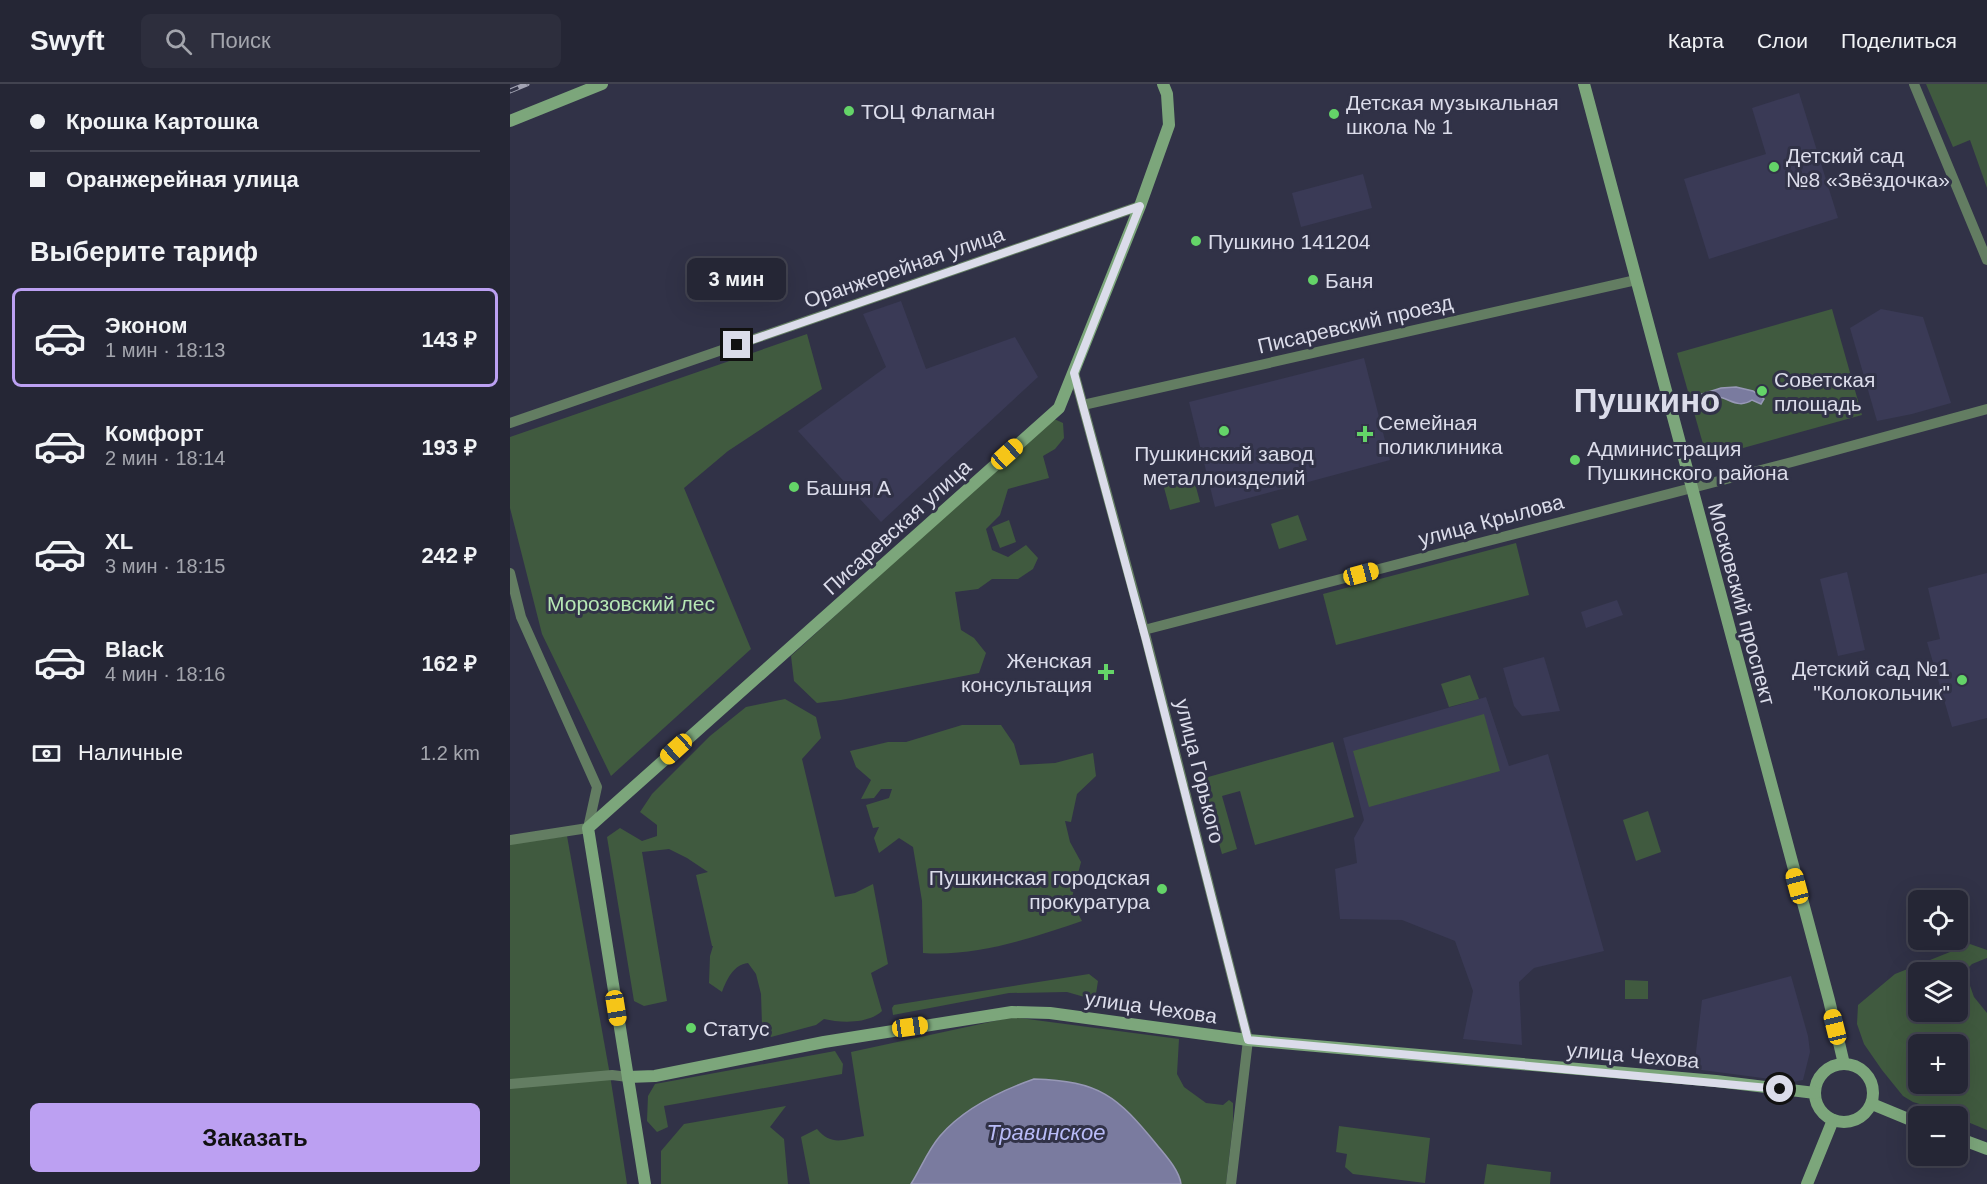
<!DOCTYPE html>
<html lang="ru">
<meta charset="utf-8">
<style>
:root{--surface:#252635;--page:#2d2e3d;--text:#f1f3f6;--muted:#a3a5ad;--line:#424350;--accent:#bca0f2}
body{margin:0;font-family:Arial,sans-serif;background:var(--page);color:var(--text);height:100vh;display:flex;flex-direction:column;font-size:22px;white-space:nowrap}
*{box-sizing:border-box;margin:0}
p{font-size:20px;color:var(--muted)}
.icon{flex:none;width:33px;height:33px;fill:none;stroke:currentColor;stroke-width:2;stroke-linecap:round;stroke-linejoin:round}
.map{position:relative;flex:1;overflow:hidden}
.sheet{display:flex;flex-direction:column;background:var(--surface);width:510px}
.sheet>*{flex:none}
.top-card{display:grid;align-content:center;height:132px;padding:0 30px;background:var(--surface)}
.fabs{position:absolute;left:1398px;top:806px;display:grid;gap:12px}
.fabs a{display:grid;place-items:center;width:60px;height:60px;border-radius:9px;background:var(--surface);box-shadow:0 6px 24px #0002,0 0 0 2px var(--line);font-size:30px}
.end{position:absolute;width:27px;height:27px;margin:-14px;border:8px solid #dbdcea;background:#111;box-shadow:0 0 0 3px #111}
.from{border-radius:50%}
.bubble{position:absolute;height:42px;border-radius:9px;background:var(--surface);box-shadow:0 6px 24px #0002,0 0 0 2px var(--line);font-size:20px;font-weight:700;line-height:42px;text-align:center}
.car{position:absolute;width:18px;height:36px;margin:-18px -9px;border-radius:8px;box-shadow:0 0 4px 2px #0007;background:linear-gradient(#f5c518 24%,#345 0 40%,#f5c518 0 76%,#345 0 86%,#f5c518 0)}
.top-card b{display:flex;align-items:center;gap:21px;height:57px;font-size:22px}
.top-card b+b{border-top:2px solid var(--line)}
.top-card i{width:15px;height:15px;background:var(--text)}
ul{padding:0;list-style:none}
li{display:flex;align-items:center;gap:18px;height:99px;margin:0 12px 9px;padding:0 18px;border:3px solid transparent;border-radius:9px}
li div{flex:1}
li b{display:block;font-size:22px}
li em{font-style:normal;font-weight:700}
li.current{border-color:var(--accent)}
li>.icon{width:54px;height:54px;stroke-width:1.5}
h2{padding:0 30px;font-size:27px;line-height:72px}
.pay{display:flex;align-items:center;gap:15px;height:66px;padding:0 30px;font-size:22px}
.pay p{margin-inline-start:auto}
.primary-button{display:flex;gap:12px;margin-top:auto;padding:12px 30px}
.primary-button a{flex:1;height:69px;border-radius:9px;background:var(--accent);color:#111;font-size:24px;font-weight:700;line-height:69px;text-align:center}
header{display:flex;align-items:center;gap:36px;box-sizing:border-box;height:84px;padding:0 30px;background:var(--surface);border-bottom:2px solid var(--line)}
header strong{font-size:28px}
nav{display:flex;gap:33px;margin-inline-start:auto;font-size:21px}
.search{width:420px;height:54px;background:var(--page);display:flex;align-items:center;gap:15px;box-sizing:border-box;padding:0 21px;border-radius:9px;color:var(--muted);font-size:22px}
main{display:flex;flex:1;min-height:0}
.map>svg:first-child{display:block}
.built{fill:#3a3a56}
.green{fill:#405a3f;fill-rule:evenodd}
.water{fill:#7a7b9f;stroke:#9798b6;stroke-width:1.5}
.lines{fill:none;stroke-linecap:round;stroke-linejoin:round}
.street{stroke:#637d62;stroke-width:10}
.secondary{stroke:#7ca67b;stroke-width:12}
.rail-casing{stroke:#a3a4b4;stroke-width:5}
.rail{stroke:#313247;stroke-width:3;stroke-dasharray:9;stroke-linecap:butt}
.route{stroke:#dbdcea;stroke-width:8}
.poi-dot{fill:#64d468;stroke:#313247;stroke-width:2}
.labels{text-anchor:middle;dominant-baseline:central;stroke-width:6;stroke-linejoin:round;paint-order:stroke}
.poi-label{font-size:21px;fill:#dbdcea;stroke:#313247;text-anchor:start}
.street-label{font-size:21px;fill:#dbdcea;stroke:#313247}
.park-label{font-size:21px;fill:#b6e7b4;stroke:#313247}
.water-label{font-size:22px;font-style:italic;fill:#b9bcf8;stroke:#313247}
.town-label{font-size:33px;font-weight:bold;fill:#dbdcea;stroke:#313247}
</style>
<header>
<strong>Swyft</strong>
<div class="search"><svg class="icon" aria-label="search" viewBox="0 0 24 24"><circle cx="10" cy="10" r="6"/><path d="M15 15l6 6"/></svg>Поиск</div>
<nav><a>Карта</a><a>Слои</a><a>Поделиться</a></nav>
</header>
<main>
<section class="sheet">
<div class="top-card">
<b><i class="from"></i>Крошка Картошка</b>
<b><i></i>Оранжерейная улица</b>
</div>
<h2>Выберите тариф</h2>
<ul>
<li class="current"><svg class="icon" aria-label="car" viewBox="0 0 24 24"><path d="M5 17H2v-5l4-1 3-4h7l3 4 3 1v5h-3M9 17h6M6 11h13"/><circle cx="7" cy="17" r="2"/><circle cx="17" cy="17" r="2"/></svg><div><b>Эконом</b><p>1 мин · 18:13</p></div><em>143 ₽</em></li>
<li><svg class="icon" aria-label="car" viewBox="0 0 24 24"><path d="M5 17H2v-5l4-1 3-4h7l3 4 3 1v5h-3M9 17h6M6 11h13"/><circle cx="7" cy="17" r="2"/><circle cx="17" cy="17" r="2"/></svg><div><b>Комфорт</b><p>2 мин · 18:14</p></div><em>193 ₽</em></li>
<li><svg class="icon" aria-label="car" viewBox="0 0 24 24"><path d="M5 17H2v-5l4-1 3-4h7l3 4 3 1v5h-3M9 17h6M6 11h13"/><circle cx="7" cy="17" r="2"/><circle cx="17" cy="17" r="2"/></svg><div><b>XL</b><p>3 мин · 18:15</p></div><em>242 ₽</em></li>
<li><svg class="icon" aria-label="car" viewBox="0 0 24 24"><path d="M5 17H2v-5l4-1 3-4h7l3 4 3 1v5h-3M9 17h6M6 11h13"/><circle cx="7" cy="17" r="2"/><circle cx="17" cy="17" r="2"/></svg><div><b>Black</b><p>4 мин · 18:16</p></div><em>162 ₽</em></li>
</ul>
<div class="pay"><svg class="icon" aria-label="cash" viewBox="0 0 24 24"><path d="M3 7h18v10H3z"/><circle cx="12" cy="12" r="2"/></svg>Наличные<p>1.2 km</p></div>
<div class="primary-button"><a>Заказать</a></div>
</section>
<div class="map">
<svg width="1477" height="1100" viewBox="0 0 1477 1100">
<rect width="100%" height="100%" fill="#313247"/>
<g class="built">
<path d="M1289,9L1328,134L1199,175L1174,95L1256,70L1242,24Z"/>
<path d="M853,90L862,124L791,143L782,109Z"/>
<path d="M391,217L416,285L505,253L528,293L371,438L288,347L376,283L353,230Z"/>
<path d="M1371,225L1413,233L1441,319L1402,330L1367,337L1340,244Z"/>
<path d="M854,274L880,376L705,423L679,318Z"/>
<path d="M1337,488L1355,566L1328,572L1310,495Z"/>
<path d="M1477,489V634L1442,643L1417,558L1430,555L1418,504Z"/>
<path d="M1107,516L1113,531L1076,544L1071,528Z"/>
<path d="M1034,573L1050,627L1012,632L1004,622L993,584Z"/>
<path d="M976,613L999,682L1038,670L1094,867L1024,884L1009,898L1012,961L953,955L963,907L945,857L892,836L830,835L825,785L847,779L844,754L854,736L833,654Z"/>
<path d="M1281,892L1298,952L1300,968L1293,996L1283,998L1184,985L1192,916Z"/>
</g>
<g class="green">
<path d="M1416,0H1477V104L1460,56L1443,63Z"/>
<path d="M1322,225L1352,331L1197,374L1167,269Z"/>
<path d="M297,250L312,305L218,367L174,404L241,565L101,692L32,550L0,424V353Z"/>
<path d="M542,334L553,339L554,354L545,365L533,372L539,394L498,405L490,431L476,445L482,466L498,473L516,461L528,474L523,485L508,495H482L468,505L445,508L451,546L464,554L476,569L469,589L331,616L307,619L284,597L281,572Z"/>
<path d="M682,388L690,418L660,426L652,396Z"/>
<path d="M788,431L797,456L769,465L761,440Z"/>
<path d="M499,436L506,458L490,464L482,443Z"/>
<path d="M1006,459L1019,511L826,561L813,510Z"/>
<path d="M960,591L969,615L939,623L931,600Z"/>
<path d="M275,615L306,633L311,654L292,675L325,813L345,809L363,800L378,880L361,889L372,927C358,940 331,939 314,935L306,941L261,953L252,941L251,910L246,890L238,879C223,881 217,895 212,908L199,899L200,872L203,862H202L186,791L198,788L177,774L159,765L132,768L157,917L134,922L124,917L97,753L110,744L132,757L147,752V741L130,728L142,710L200,652L236,623Z"/>
<path d="M974,630L990,687L859,723L843,667Z"/>
<path d="M452,641H491L504,660L510,681L545,679L583,669L586,692L567,710L561,738L555,737L560,758L571,778L561,817L572,837C522,854 467,873 413,869L412,817L403,763L389,754L369,769L364,754L369,743L363,744L356,721L379,714L382,705H371L364,714L351,715L361,696L346,683L340,667L378,658H396Z"/>
<path d="M823,658L844,733L745,761L730,707L712,712L727,765L712,770L691,695Z"/>
<path d="M1138,727L1151,768L1126,777L1113,736Z"/>
<path d="M57,752L100,991L117,1100H0V760Z"/>
<path d="M1460,860L1477,866V874L1462,880L1457,885L1459,899L1464,913L1477,929V1046L1448,1034V1032L1403,1018L1393,1012L1372,986L1354,960L1347,940L1348,921L1385,890ZM1408,888H1448V927H1408ZM1408,960H1448V999H1408Z"/>
<path d="M579,890L588,897L585,916L557,908L499,909L383,931L382,924L384,921Z"/>
<path d="M1115,896L1138,897V915H1115Z"/>
<path d="M503,933L669,955L667,990L674,1003L696,1019L713,1021L719,1016L723,1019V1039L716,1100H300L291,1053L307,1045C322,1063 334,1055 354,1052L341,968Z"/>
<path d="M325,967L333,980L332,990L154,1022L158,1043L147,1048L137,1037L138,1012L145,1000Z"/>
<path d="M276,1022L260,1043L274,1055L278,1100H151V1067L174,1040Z"/>
<path d="M829,1042L920,1054L915,1099L843,1090L835,1083L837,1070L826,1068Z"/>
<path d="M977,1080L1041,1088L1040,1100H974Z"/>
</g>
<g class="water">
<path d="M1226,303L1243,307L1254,315L1251,320L1242,316C1229,325 1220,315 1209,313C1205,313 1198,316 1194,317L1192,310L1211,304Z"/>
<path d="M524,995C590,997 607,1012 647,1061C656,1072 669,1086 671,1100H401C411,1084 418,1066 430,1052C454,1024 490,1007 524,995Z"/>
</g>
<g class="lines">
<g class="street">
<path d="M1404,0L1477,176"/>
<path d="M564,289L634,546L738,956L721,1100"/>
<path d="M573,321L1126,196"/>
<path d="M0,339L630,122"/>
<path d="M0,489L11,533L87,703L78,744L0,756"/>
<path d="M634,546L1282,378L1477,325"/>
<path d="M0,1000L102,991L118,993"/>
</g>
<g class="secondary">
<path d="M1074,0L1319,916L1334,980"/>
<path d="M0,37L92,0"/>
<circle cx="1334" cy="1009" r="29"/>
<path d="M118,993L145,992L314,958L502,928L540,929L738,956L1206,997L1305,1009"/>
<path d="M1362,1020L1408,1039"/>
<path d="M1448,1054L1477,1065"/>
<path d="M135,1100L78,744L549,324L630,122L659,41L657,10L653,0"/>
<path d="M1297,1100L1323,1036"/>
</g>
<defs>
<path id="rail" d="M0,7L17,0"/>
</defs>
<use href="#rail" class="rail-casing"/>
<use href="#rail" class="rail"/>
</g>
<g class="lines">
<path class="route" d="M227,261L630,122L564,289L636,556L738,956L1270,1005"/>
</g>
<g class="poi-dot">
<circle cx="339" cy="27" r="6"/>
<circle cx="824" cy="30" r="6"/>
<circle cx="1264" cy="83" r="6"/>
<circle cx="686" cy="157" r="6"/>
<circle cx="803" cy="196" r="6"/>
<circle cx="1252" cy="307" r="6"/>
<circle cx="714" cy="347" r="6"/>
<path d="M852 341h6v6h6v6h-6v6h-6v-6h-6v-6h6z"/>
<circle cx="1065" cy="376" r="6"/>
<circle cx="284" cy="403" r="6"/>
<path d="M593 579h6v6h6v6h-6v6h-6v-6h-6v-6h6z"/>
<circle cx="1452" cy="596" r="6"/>
<circle cx="652" cy="805" r="6"/>
<circle cx="181" cy="944" r="6"/>
</g>
<g class="labels">
<g class="poi-label">
<text x="836" y="18">Детская музыкальная<tspan x="836" dy="24">школа № 1</tspan></text>
<text x="351" y="27">ТОЦ Флагман</text>
<text x="1276" y="71">Детский сад<tspan x="1276" dy="24">№8 «Звёздочка»</tspan></text>
<text x="698" y="157">Пушкино 141204</text>
<text x="815" y="196">Баня</text>
<text x="1264" y="295">Советская<tspan x="1264" dy="24">площадь</tspan></text>
<text x="868" y="338">Семейная<tspan x="868" dy="24">поликлиника</tspan></text>
<text x="1077" y="364">Администрация<tspan x="1077" dy="24">Пушкинского района</tspan></text>
<text x="714" y="369" text-anchor="middle">Пушкинский завод<tspan x="714" dy="24">металлоизделий</tspan></text>
<text x="296" y="403">Башня А</text>
<text x="582" y="576" text-anchor="end">Женская<tspan x="582" dy="24">консультация</tspan></text>
<text x="1440" y="584" text-anchor="end">Детский сад №1<tspan x="1440" dy="24">"Колокольчик"</tspan></text>
<text x="640" y="793" text-anchor="end">Пушкинская городская<tspan x="640" dy="24">прокуратура</tspan></text>
<text x="193" y="944">Статус</text>
</g>
<g class="street-label">
<text transform="translate(394 183) rotate(-19)">Оранжерейная улица</text>
<text transform="translate(845 240) rotate(-13)">Писаревский проезд</text>
<text transform="translate(981 436) rotate(-15)">улица Крылова</text>
<text transform="translate(387 443) rotate(-42)">Писаревская улица</text>
<text transform="translate(1232 520) rotate(75)">Московский проспект</text>
<text transform="translate(690 687) rotate(76)">улица Горького</text>
<text transform="translate(641 923) rotate(8)">улица Чехова</text>
<text transform="translate(1123 971) rotate(5)">улица Чехова</text>
</g>
<g class="park-label">
<text x="121" y="519">Морозовский лес</text>
</g>
<g class="water-label">
<text x="536" y="1048">Травинское</text>
</g>
<g class="town-label">
<text x="1137" y="316">Пушкино</text>
</g>
</g>
</svg>
<div class="fabs">
<a><svg class="icon" aria-label="locate" viewBox="0 0 24 24"><circle cx="12" cy="12" r="6"/><path d="M12 2v4M12 18v4M2 12h4M18 12h4"/></svg></a>
<a><svg class="icon" aria-label="layers" viewBox="0 0 24 24"><path d="M12 4l9 5-9 5-9-5zM3 14l9 5 9-5"/></svg></a>
<a>+</a>
<a>−</a>
</div>
<i class="end from" style="left:1270px;top:1005px"></i>
<i class="end" style="left:227px;top:261px"></i>
<div class="bubble" style="left:177px;top:174px;width:99px">3 мин</div>
<i class="car" style="left:497px;top:370px;rotate:48deg"></i>
<i class="car" style="left:851px;top:490px;rotate:75deg"></i>
<i class="car" style="left:166px;top:665px;rotate:228deg"></i>
<i class="car" style="left:1287px;top:802px;rotate:345deg"></i>
<i class="car" style="left:106px;top:924px;rotate:171deg"></i>
<i class="car" style="left:400px;top:943px;rotate:82deg"></i>
<i class="car" style="left:1325px;top:943px;rotate:346deg"></i>
</div>
</main>
